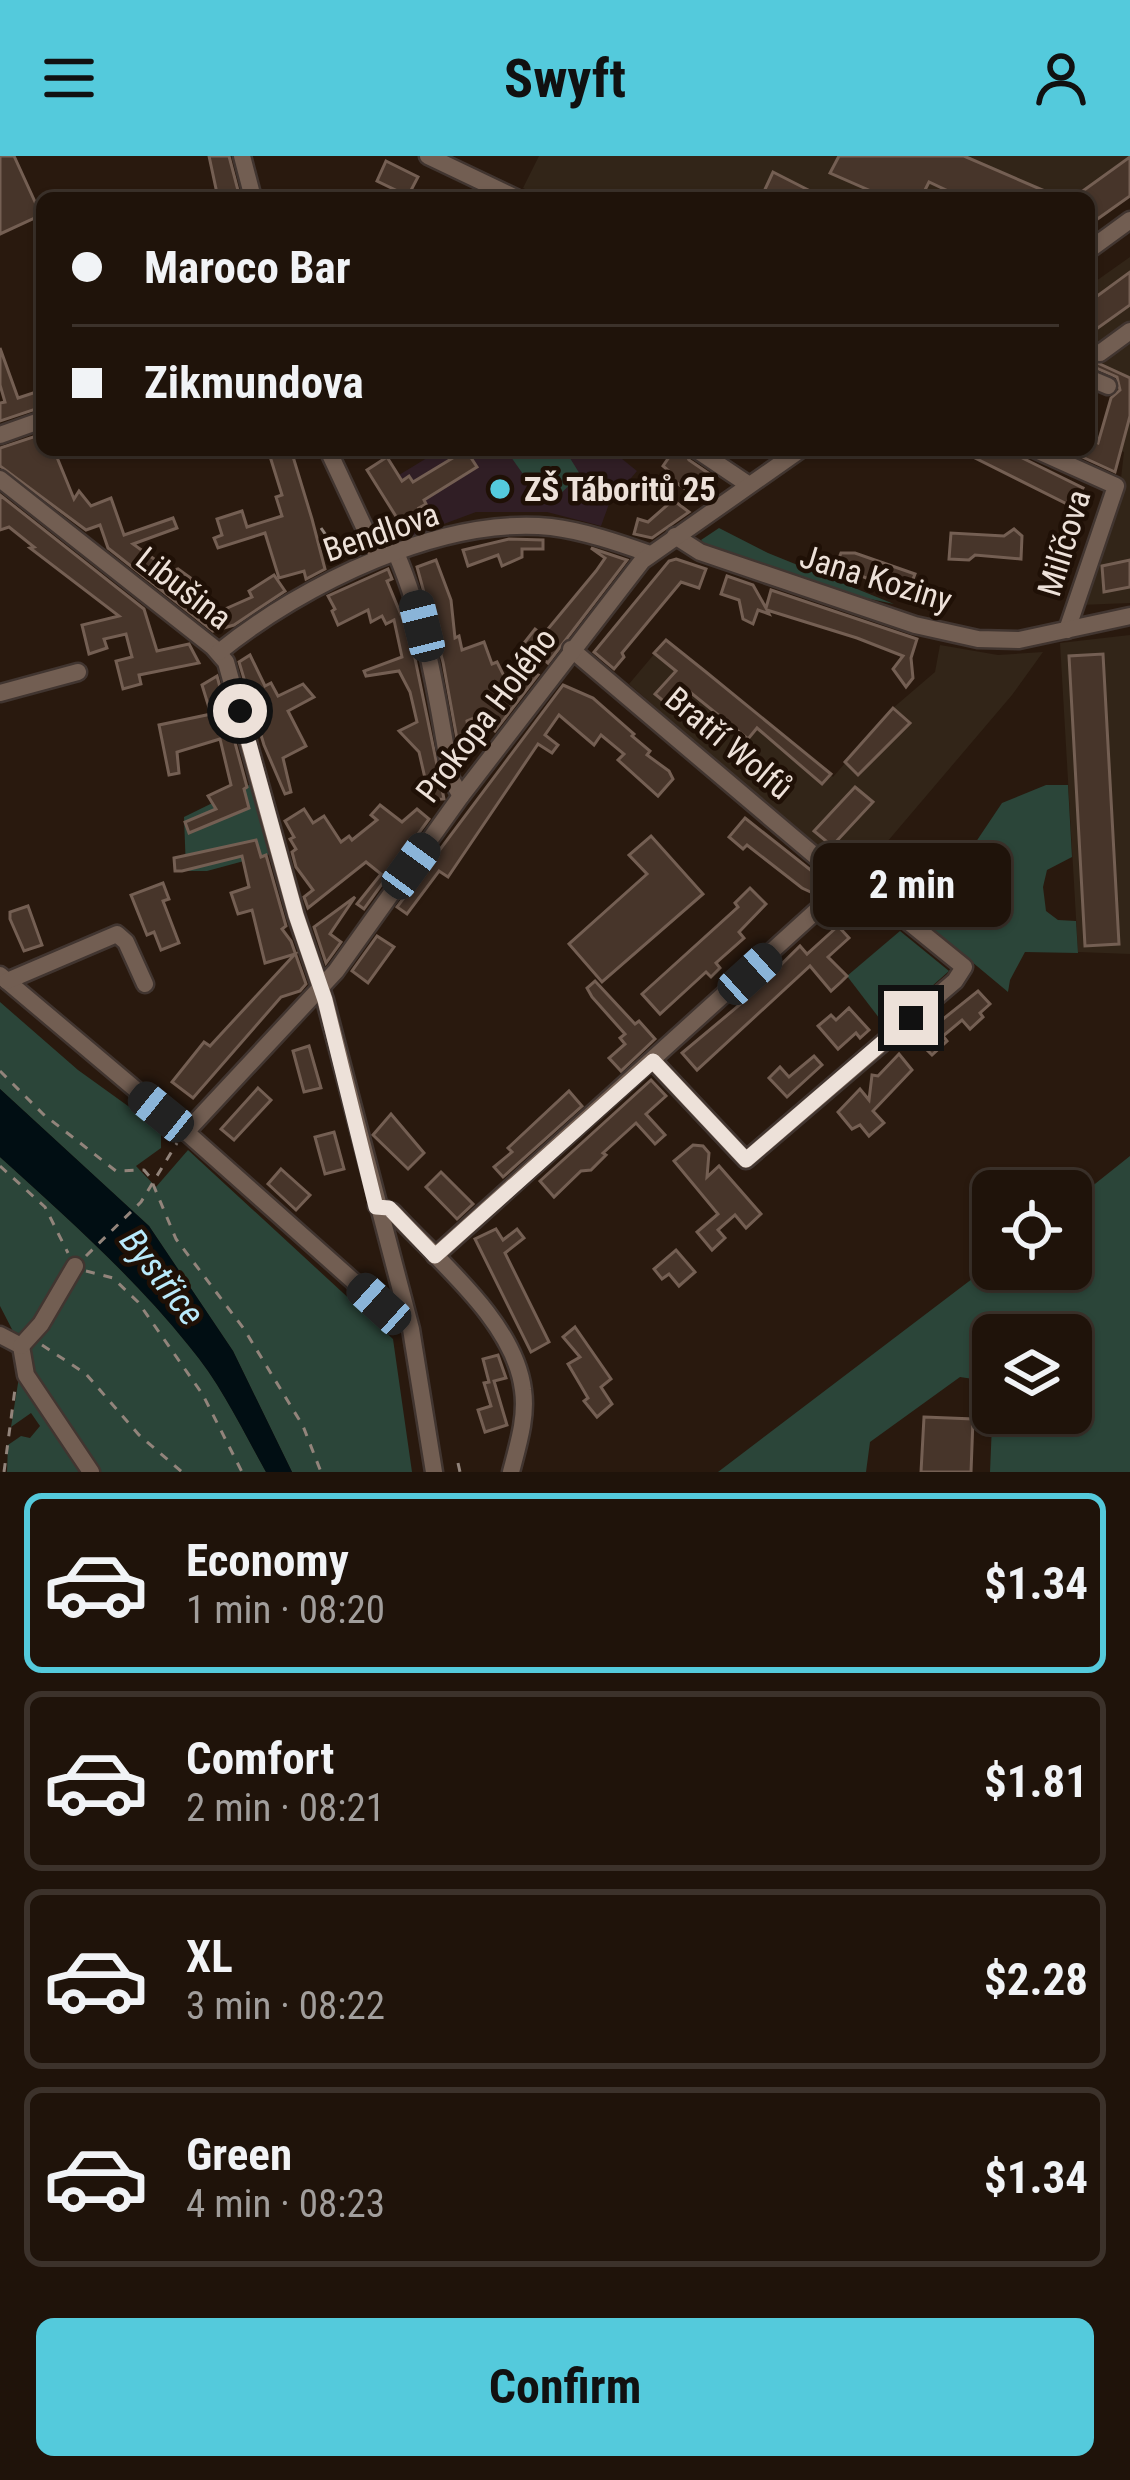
<!DOCTYPE html>
<meta charset="utf-8">
<style>
:root{--surface:#1f130a;--page:#271c13;--text:#f1f3f6;--muted:#a19e9c;--line:#3c322b;--accent:#54cadc}
body{margin:0;font-family:"Roboto Condensed",sans-serif;background:var(--page);color:var(--text);height:100vh;display:flex;flex-direction:column;font-size:45px;white-space:nowrap}
*{box-sizing:border-box;margin:0}
p{font-size:39px;color:var(--muted)}
.icon{flex:none;width:66px;height:66px;fill:none;stroke:currentColor;stroke-width:2;stroke-linecap:round;stroke-linejoin:round}
.map{position:relative;height:1316px;overflow:hidden}
.side{display:flex;flex-direction:column;background:var(--surface);flex:1}
.side>*{flex:none}
.top-card{position:absolute;left:36px;top:36px;width:1059px;height:264px;border-radius:18px;box-shadow:0 3px 9px #0004,0 0 0 3px var(--line);display:grid;align-content:center;height:264px;padding:0 36px;background:var(--surface)}
.tools{position:absolute;left:972px;top:1014px;display:grid;gap:24px}
.tools a{display:grid;place-items:center;width:120px;height:120px;border-radius:18px;background:var(--surface);box-shadow:0 3px 9px #0004,0 0 0 3px var(--line);font-size:60px}
.end{position:absolute;width:54px;height:54px;margin:-27px;border:15px solid #ede1d9;background:#111;box-shadow:0 0 0 6px #111}
.from{border-radius:50%}
.bubble{position:absolute;height:84px;border-radius:18px;background:var(--surface);box-shadow:0 3px 9px #0004,0 0 0 3px var(--line);font-size:39px;font-weight:700;line-height:84px;text-align:center}
.car{position:absolute;width:36px;height:72px;margin:-36px -18px;border-radius:15px;box-shadow:0 0 9px 3px #0007;background:linear-gradient(#222 24%,#8ab4d8 0 40%,#222 0 76%,#8ab4d8 0 86%,#222 0)}
.top-card b{display:flex;align-items:center;gap:42px;height:114px;font-size:45px}
.top-card b+b{border-top:3px solid var(--line)}
.top-card i{width:30px;height:30px;background:var(--text)}
ul{padding:21px 0 0;list-style:none}
li{display:flex;align-items:center;gap:36px;height:180px;margin:0 24px 18px;padding:0 12px;border:6px solid var(--line);border-radius:18px}
li div{flex:1}
li b{display:block;font-size:45px}
li em{font-style:normal;font-weight:700}
li.current{border-color:var(--accent)}
li>.icon{width:108px;height:108px;stroke-width:1.5}
.action{display:flex;gap:24px;margin-top:auto;padding:24px 36px}
.action a{flex:1;height:138px;border-radius:18px;background:var(--accent);color:#111;font-size:48px;font-weight:700;line-height:138px;text-align:center}
header{display:flex;justify-content:space-between;align-items:center;height:156px;padding:0 36px;background:var(--accent);color:#111;font-size:54px;font-weight:700}
.map>svg:first-child{display:block}
.industrial{fill:#322518}
.education{fill:#301e25}
.green{fill:#2b4539}
.water{fill:#010e13}
.building{fill:#47352a;stroke:#745f53;stroke-width:3}
.lines{fill:none;stroke-linecap:round;stroke-linejoin:round}
.minor-casing{stroke:#413530;stroke-width:21}
.path{stroke:#92847b;stroke-width:3;stroke-dasharray:9 9;stroke-linecap:butt}
.minor{stroke:#725e52;stroke-width:16}
.route{stroke:#ede1d9;stroke-width:15}
.poi-dot{fill:#54cadc;stroke:#1f1006;stroke-width:4.5}
.labels{text-anchor:middle;dominant-baseline:central;stroke-width:9;stroke-linejoin:round;paint-order:stroke}
.poi-label{font-size:33px;font-weight:bold;fill:#ede1d9;stroke:#1f1006;text-anchor:start}
.street-label{font-size:33px;fill:#ede1d9;stroke:#1f1006}
.water-label{font-size:36px;font-style:italic;fill:#b8e9fb;stroke:#1f1006}
</style>
<header><svg class="icon" aria-label="menu" viewBox="0 0 24 24"><path d="M4 6h16M4 12h16M4 18h16"/></svg>Swyft<svg class="icon" aria-label="person" viewBox="0 0 24 24"><circle cx="12" cy="8" r="4"/><path d="M4 21q1-7 8-7t8 7"/></svg></header>
<div class="map">
<svg width="1130" height="1316" viewBox="0 0 1130 1316">
<rect width="100%" height="100%" fill="#29190e"/>
<g class="industrial">
<path d="M539,0H1130V40L1089,69V42H543L523,32Z"/>
<path d="M1130,101V222L1089,201V130Z"/>
<path d="M1107,254L1130,260V447L1080,449L1120,331L1124,296L1097,288Z"/>
<path d="M1130,479V798L1078,796L1060,487Z"/>
<path d="M666,484L833,621L893,552L935,516L940,489L998,499L1043,496L1012,539L859,719L801,677L629,528Z"/>
</g>
<path class="education" d="M440,294H611L637,315L609,348L601,370L547,356H476L409,381L367,314L387,301L399,319Z"/>
<g class="green">
<path d="M506,294H565L594,341L590,345L575,324L558,340L537,338Z"/>
<path d="M719,372L768,397L894,448L837,436L705,389L701,384Z"/>
<path d="M251,628L270,698L207,715H186L184,661Z"/>
<path d="M1046,629H1068L1072,701L1047,714L1043,731L1046,755L1058,764L1076,765L1078,797L1025,796L1010,824L1008,836L923,765L1002,647Z"/>
<path d="M900,775L949,815L886,871L847,820Z"/>
<path d="M0,846L78,914L153,968L161,978V992L136,1010L156,1031L188,994L393,1183L412,1316H292L233,1195L149,1070L0,933Z"/>
<path d="M1130,1000V1316H990L993,1244V1257H1071V1179H993V1226L960,1221L870,1286L866,1316H718L993,1107V1113H1071V1047Z"/>
<path d="M0,1001C67,1062 132,1119 189,1190C221,1228 242,1273 266,1316H100L34,1216L0,1150Z"/>
<path d="M19,1221L84,1316H7L8,1289L21,1280L30,1282L40,1270L31,1257L11,1271Z"/>
</g>
<path class="water" d="M0,933L149,1070L233,1195L292,1316H266C242,1273 221,1228 189,1190C132,1119 67,1062 0,1001Z"/>
<g class="building">
<path d="M0,0H14L41,59L0,78Z"/>
<path d="M209,0H229L240,42H218Z"/>
<path d="M839,0H964L1061,42H963L929,26L921,42H887L830,17Z"/>
<path d="M1130,1V40L1089,69V42H1073Z"/>
<path d="M386,5L418,21L408,40L377,25Z"/>
<path d="M773,16L824,42H761Z"/>
<path d="M1130,116V149L1095,174L1089,166V146Z"/>
<path d="M0,192L18,242L42,234V251L0,265V247L5,246L0,229Z"/>
<path d="M1089,203L1130,222V260L1115,316L1067,294H1089V283L1098,287L1111,242L1120,234L1117,221L1089,209Z"/>
<path d="M42,278V294H54L74,343L79,335L91,350L111,342L124,379L173,362L177,372L133,388L171,415L178,413L192,423L188,428L216,457L252,441L249,435L274,419L285,435L234,469L213,475L108,392L100,369L86,374L0,310V292Z"/>
<path d="M268,294H291L312,363L325,413L306,423L304,415L279,422L265,377L218,392L214,382L222,379L217,363L242,355L247,371L282,360L276,341L282,339Z"/>
<path d="M466,294L477,311L424,344L426,348L419,352L423,357L402,370L367,314L387,301L402,325L409,320L413,326Z"/>
<path d="M674,294H684L689,304L711,319L699,336L691,330L688,335L667,320L670,316L663,310Z"/>
<path d="M959,294H1006L1083,332L1073,351Z"/>
<path d="M0,339L144,453L157,495L189,488L199,507L139,519L141,528L123,533L116,505L132,501L126,478L104,483L107,492L89,498L82,469L119,460L30,392L34,391L9,371L0,374Z"/>
<path d="M673,344L689,356L652,382L634,378L638,363L648,366Z"/>
<path d="M1014,373L1022,380L1021,403L975,399L969,404L949,403L951,377L1004,380Z"/>
<path d="M509,383L543,384V393H522V401L502,410L498,399L468,410L463,394Z"/>
<path d="M591,392L627,404L548,507L524,487L535,473L543,479L596,415L605,402Z"/>
<path d="M841,397H855L915,418L907,439L842,412L837,407Z"/>
<path d="M676,403L706,413L699,432L681,426L622,497L624,501L614,513L594,496L669,405Z"/>
<path d="M436,404L451,444L455,482L459,480L462,494L484,486L492,508L497,506L509,530L523,513L538,519L495,575L481,559L467,565L469,580L457,583L443,506L417,411Z"/>
<path d="M1130,404V431L1104,436L1102,410Z"/>
<path d="M388,413L392,423L387,425L411,483L444,643L430,644L419,596L399,575L417,566L410,536L399,515L366,520L364,515L402,501L394,464L386,468L382,460L371,466L368,454L338,469L332,455L335,453L328,440Z"/>
<path d="M727,420L753,429L766,452L771,434L917,483L911,502L913,522L906,531L893,513L903,500L857,482L767,454L769,458L758,454L753,468L743,463L739,444L721,438Z"/>
<path d="M666,484L706,516L831,618L822,628L757,572L748,583L690,536L674,554L655,538L676,515L654,497Z"/>
<path d="M1103,498L1119,788L1085,790L1069,500Z"/>
<path d="M250,499L265,530L271,527L278,540L303,528L314,541L288,555L306,590L283,602L291,636L285,638L264,589L239,506Z"/>
<path d="M217,520L247,631L244,633L249,652L189,677L185,666L216,653L208,640L231,629L220,583L177,596L179,617L169,619L159,569L211,558L202,529Z"/>
<path d="M563,529L593,542L634,578L632,580L650,595L647,599L669,615L673,623L658,640L618,604L624,598L601,579L594,589L559,559L545,579L558,589L552,597L538,588L448,721L439,715L407,758L397,751Z"/>
<path d="M893,552L910,567L858,619L845,606Z"/>
<path d="M855,631L873,646L832,690L814,675Z"/>
<path d="M380,649L402,666L417,653L429,663L364,753L357,748L381,718L366,706L308,752L304,741L313,734L296,711L292,696L296,693L290,683L294,681L285,665L304,653L313,667L324,660L341,686L349,680L352,684L377,664L371,659Z"/>
<path d="M745,662L827,727L823,732L815,738L802,732L747,689L743,693L729,681Z"/>
<path d="M651,680L703,738L602,826L569,788L647,718L629,699Z"/>
<path d="M256,684L261,701L266,699L286,770L282,773L291,785L306,828L300,835L281,841L193,942L172,926L204,886L210,890L295,798L265,807L252,754L238,758L231,737L249,731L242,700L182,715H175L174,702Z"/>
<path d="M163,727L169,743L163,745L179,787L161,794L154,776L147,779L131,739Z"/>
<path d="M750,732L766,748L739,776L744,782L716,807L720,812L711,821L706,816L660,858L642,838L738,751L735,747Z"/>
<path d="M355,741L330,778L341,786L326,807L314,771Z"/>
<path d="M28,750L42,789L24,795L10,763V756Z"/>
<path d="M838,770L849,782L828,801L847,820L841,826L831,835L810,810L697,914L682,897L743,846L800,790L807,798Z"/>
<path d="M377,780L394,791L368,827L352,815Z"/>
<path d="M595,825L635,868L639,865L655,883L621,915L609,902L625,888L620,882L625,878L592,841L587,832Z"/>
<path d="M978,835L990,848L980,857L983,861L970,873L962,864L943,880L947,885L932,899L917,884Z"/>
<path d="M849,852L869,874L860,882L856,877L838,893L818,870L831,859L836,864Z"/>
<path d="M309,890L321,932L304,936L293,895Z"/>
<path d="M899,898L912,914L873,955L884,967L869,980L860,969L852,973L838,956L860,933L869,944L872,919L878,920Z"/>
<path d="M814,900L822,909L787,941L769,922L780,911L789,921Z"/>
<path d="M651,924L666,940L646,958L665,979L655,988L636,967L603,997L606,999L591,1014L581,1015L554,1041L540,1025Z"/>
<path d="M258,932L271,944L234,984L221,973Z"/>
<path d="M569,935L582,950L503,1021L494,1011L512,996L508,992Z"/>
<path d="M391,958L424,997L408,1013L373,979Z"/>
<path d="M334,976L344,1013L325,1018L315,981Z"/>
<path d="M693,989L703,990L709,997L707,1021L719,1010L761,1058L746,1072L735,1059L718,1074L725,1082L712,1094L697,1076L718,1058L674,1005Z"/>
<path d="M281,1013L310,1039L296,1054L268,1028Z"/>
<path d="M441,1016L473,1048L457,1063L426,1031Z"/>
<path d="M496,1073L503,1084L517,1073L524,1082L505,1097L549,1186L531,1196L475,1083Z"/>
<path d="M676,1094L695,1116L679,1130L669,1118L662,1123L654,1113Z"/>
<path d="M575,1171L611,1223L601,1231L612,1248L597,1261L584,1245L588,1242L568,1208L580,1201L563,1181Z"/>
<path d="M498,1199L506,1222L494,1225L507,1269L485,1276L478,1254L491,1250L484,1227L489,1226L483,1203Z"/>
<path d="M924,1261L973,1263L971,1316H921Z"/>
</g>
<g class="lines">
<defs>
<g id="minor">
<path d="M242,0L253,42"/>
<path d="M428,0L516,42"/>
<path d="M1089,94L1130,64"/>
<path d="M1100,197L1130,175"/>
<path d="M1089,222L1108,230"/>
<path d="M0,279L42,264"/>
<path d="M328,294L378,401"/>
<path d="M697,294L749,329"/>
<path d="M1036,294L1116,330L1067,474"/>
<path d="M0,323L213,491L226,506L296,759L325,844L411,1173L434,1316"/>
<path d="M675,380L700,396L915,469L978,483L1019,484L1130,460"/>
<path d="M396,397C427,469 438,546 451,623L461,640"/>
<path d="M571,493L847,727L900,759L964,811L955,825L746,1004L653,905"/>
<path d="M219,496C303,428 441,360 551,371C584,375 619,387 650,398"/>
<path d="M0,537L78,516"/>
<path d="M0,819L186,976L379,1148"/>
<path d="M7,825L117,778L126,786L145,828"/>
<path d="M186,976L336,815L461,640L642,405L800,294"/>
<path d="M377,1050L393,1056C437,1104 515,1166 523,1234C527,1261 518,1289 511,1316"/>
<path d="M435,1100L847,727"/>
<path d="M0,1179L21,1190"/>
<path d="M21,1190L26,1219L91,1316"/>
<path d="M21,1190L41,1168L75,1110"/>
</g>
</defs>
<use href="#minor" class="minor-casing"/>
<g class="path">
<path d="M321,372L330,385L329,397"/>
<path d="M0,915L43,958L116,1015L144,1014L150,1021L176,1083L244,1173L303,1270L321,1316"/>
<path d="M0,1010L45,1051L68,1097"/>
<path d="M86,1100L141,1046L177,987"/>
<path d="M86,1115L113,1122L138,1146L203,1239L242,1316"/>
<path d="M42,1189L86,1218L139,1279L182,1316"/>
<path d="M458,1307L460,1316"/>
<path d="M4,1316L15,1233"/>
</g>
<use href="#minor" class="minor"/>
</g>
<g class="lines">
<path class="route" d="M240,555L296,759L325,844L376,1051L389,1052L435,1100L653,905L746,1004L911,862"/>
</g>
<circle class="poi-dot" cx="500" cy="333" r="12"/>
<g class="labels">
<g class="poi-label">
<text x="524" y="333">ZŠ Táboritů 25</text>
</g>
<g class="street-label">
<text transform="translate(381 376) rotate(-19)">Bendlova</text>
<text transform="translate(1064 387) rotate(-73)">Milíčova</text>
<text transform="translate(876 422) rotate(17)">Jana Koziny</text>
<text transform="translate(184 432) rotate(38)">Libušina</text>
<text transform="translate(486 559) rotate(-53)">Prokopa Holého</text>
<text transform="translate(729 587) rotate(40)">Bratří Wolfů</text>
</g>
<g class="water-label">
<text transform="translate(162 1121) rotate(52)">Bystřice</text>
</g>
</g>
</svg>
<div class="tools">
<a><svg class="icon" aria-label="locate" viewBox="0 0 24 24"><circle cx="12" cy="12" r="6"/><path d="M12 2v4M12 18v4M2 12h4M18 12h4"/></svg></a>
<a><svg class="icon" aria-label="layers" viewBox="0 0 24 24"><path d="M12 4l9 5-9 5-9-5zM3 14l9 5 9-5"/></svg></a>
</div>
<i class="end from" style="left:240px;top:555px"></i>
<i class="end" style="left:911px;top:862px"></i>
<div class="bubble" style="left:813px;top:687px;width:198px">2 min</div>
<i class="car" style="left:422px;top:470px;rotate:346deg"></i>
<i class="car" style="left:411px;top:710px;rotate:36deg"></i>
<i class="car" style="left:750px;top:818px;rotate:48deg"></i>
<i class="car" style="left:161px;top:956px;rotate:309deg"></i>
<i class="car" style="left:379px;top:1148px;rotate:312deg"></i>
<div class="top-card">
<b><i class="from"></i>Maroco Bar</b>
<b><i></i>Zikmundova</b>
</div>
</div>
<section class="side">
<ul>
<li class="current"><svg class="icon" aria-label="car" viewBox="0 0 24 24"><path d="M5 17H2v-5l4-1 3-4h7l3 4 3 1v5h-3M9 17h6M6 11h13"/><circle cx="7" cy="17" r="2"/><circle cx="17" cy="17" r="2"/></svg><div><b>Economy</b><p>1 min · 08:20</p></div><em>$1.34</em></li>
<li><svg class="icon" aria-label="car" viewBox="0 0 24 24"><path d="M5 17H2v-5l4-1 3-4h7l3 4 3 1v5h-3M9 17h6M6 11h13"/><circle cx="7" cy="17" r="2"/><circle cx="17" cy="17" r="2"/></svg><div><b>Comfort</b><p>2 min · 08:21</p></div><em>$1.81</em></li>
<li><svg class="icon" aria-label="car" viewBox="0 0 24 24"><path d="M5 17H2v-5l4-1 3-4h7l3 4 3 1v5h-3M9 17h6M6 11h13"/><circle cx="7" cy="17" r="2"/><circle cx="17" cy="17" r="2"/></svg><div><b>XL</b><p>3 min · 08:22</p></div><em>$2.28</em></li>
<li><svg class="icon" aria-label="car" viewBox="0 0 24 24"><path d="M5 17H2v-5l4-1 3-4h7l3 4 3 1v5h-3M9 17h6M6 11h13"/><circle cx="7" cy="17" r="2"/><circle cx="17" cy="17" r="2"/></svg><div><b>Green</b><p>4 min · 08:23</p></div><em>$1.34</em></li>
</ul>
<div class="action"><a>Confirm</a></div>
</section>
